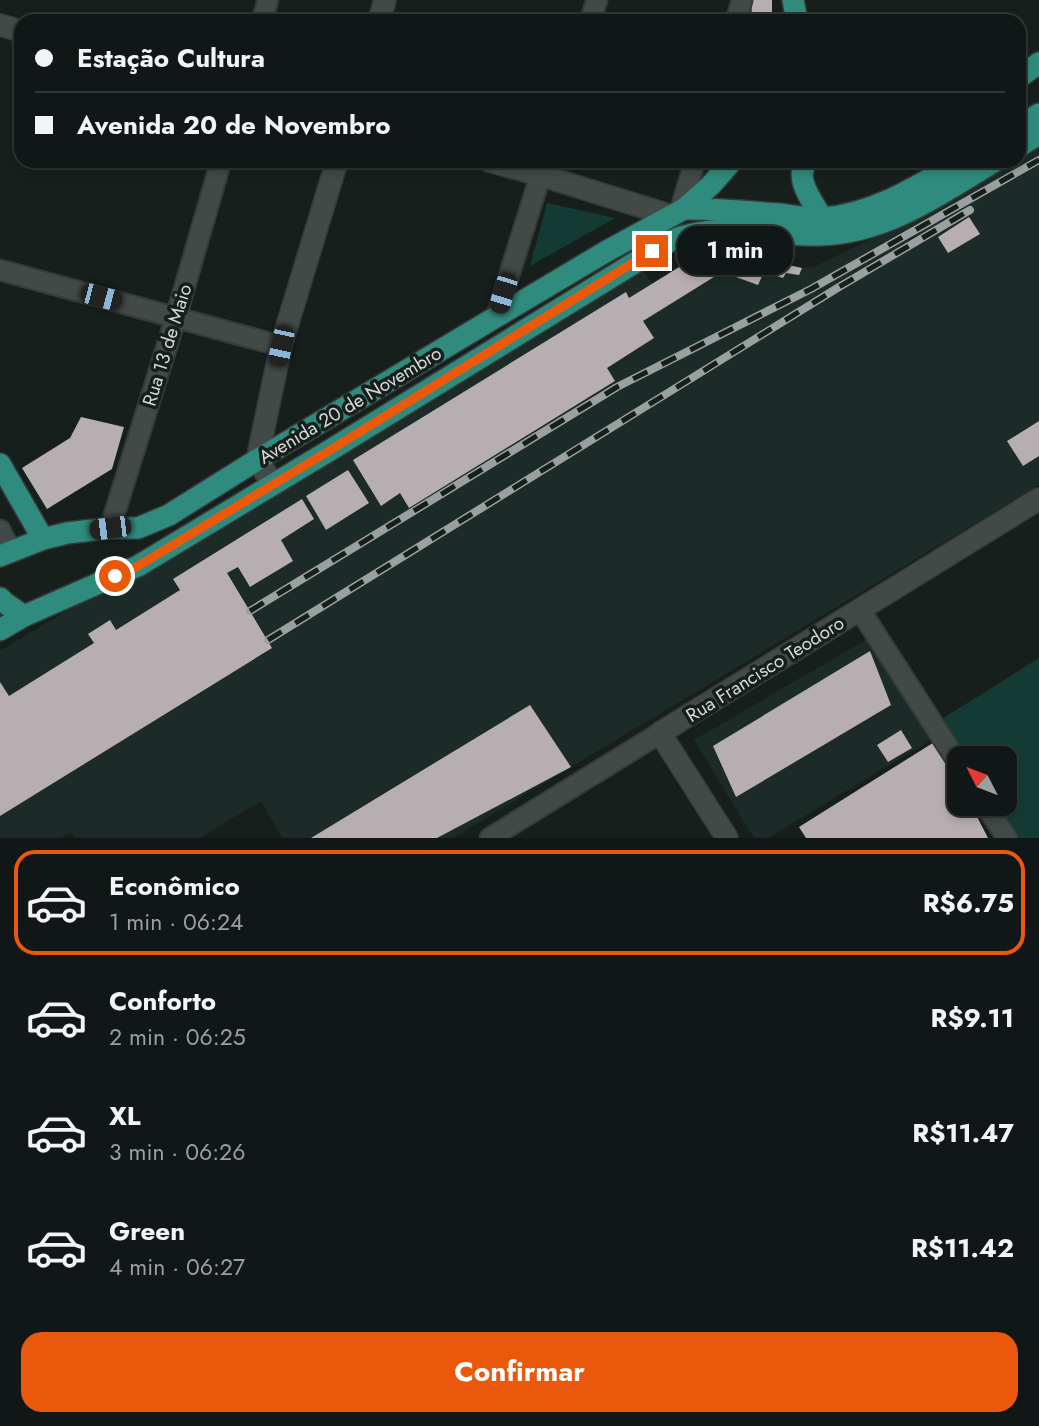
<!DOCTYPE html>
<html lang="pt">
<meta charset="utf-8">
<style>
:root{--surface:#111716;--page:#1a201f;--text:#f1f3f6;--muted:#9c9fa1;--line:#303635;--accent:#ea580c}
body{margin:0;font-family:Jost,sans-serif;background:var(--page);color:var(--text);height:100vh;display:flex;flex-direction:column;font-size:26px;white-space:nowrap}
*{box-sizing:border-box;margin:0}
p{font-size:23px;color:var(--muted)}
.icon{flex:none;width:38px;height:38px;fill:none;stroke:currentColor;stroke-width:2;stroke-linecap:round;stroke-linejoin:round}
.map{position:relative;height:838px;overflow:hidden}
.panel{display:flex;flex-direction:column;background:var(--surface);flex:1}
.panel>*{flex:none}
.guide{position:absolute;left:14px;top:14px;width:1012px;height:154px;border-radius:21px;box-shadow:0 4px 10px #0003,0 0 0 2px var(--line);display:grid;align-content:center;height:154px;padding:0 21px;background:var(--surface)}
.needle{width:46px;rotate:312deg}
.fabs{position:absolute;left:947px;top:746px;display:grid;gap:14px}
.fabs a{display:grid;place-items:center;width:70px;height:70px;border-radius:14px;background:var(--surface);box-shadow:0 4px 10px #0003,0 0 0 2px var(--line);font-size:35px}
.end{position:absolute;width:32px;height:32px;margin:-16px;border:9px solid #ea580c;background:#fff;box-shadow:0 0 0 4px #fff}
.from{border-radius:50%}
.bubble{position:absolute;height:49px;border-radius:21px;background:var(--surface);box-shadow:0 4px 10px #0003,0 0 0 2px var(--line);font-size:23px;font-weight:700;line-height:49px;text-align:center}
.car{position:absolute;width:21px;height:42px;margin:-21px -10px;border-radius:9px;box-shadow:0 0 5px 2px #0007;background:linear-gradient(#222 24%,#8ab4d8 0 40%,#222 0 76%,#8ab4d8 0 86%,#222 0)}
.guide b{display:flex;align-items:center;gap:24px;height:66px;font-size:26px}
.guide b+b{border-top:2px solid var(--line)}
.guide i{width:18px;height:18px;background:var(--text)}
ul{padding:12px 0 0;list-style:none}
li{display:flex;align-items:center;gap:21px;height:105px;margin:0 14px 10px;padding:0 7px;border:4px solid transparent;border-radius:21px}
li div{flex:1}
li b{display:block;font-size:26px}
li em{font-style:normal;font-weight:700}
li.selected{border-color:var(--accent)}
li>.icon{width:63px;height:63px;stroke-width:1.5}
.cta{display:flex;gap:14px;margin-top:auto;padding:14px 21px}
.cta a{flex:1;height:80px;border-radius:21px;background:var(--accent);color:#fff;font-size:28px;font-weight:700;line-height:80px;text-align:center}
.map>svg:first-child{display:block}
.built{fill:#1c2b28}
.green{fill:#133b34}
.building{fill:#b7aeb2}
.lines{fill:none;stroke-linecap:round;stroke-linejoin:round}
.street-casing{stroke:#363b3a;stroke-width:23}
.secondary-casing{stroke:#363b3a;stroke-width:24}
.primary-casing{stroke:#363b3a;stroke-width:24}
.street{stroke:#424a48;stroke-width:19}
.secondary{stroke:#424a48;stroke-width:21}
.primary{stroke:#2f8b7d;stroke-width:21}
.rail-casing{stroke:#9aa09f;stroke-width:8}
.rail{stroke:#171f1d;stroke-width:5;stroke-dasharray:16;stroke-linecap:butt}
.route{stroke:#ea580c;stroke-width:9}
.labels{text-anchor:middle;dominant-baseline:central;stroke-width:7;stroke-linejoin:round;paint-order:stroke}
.street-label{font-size:19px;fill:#d5dad9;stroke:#171f1d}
</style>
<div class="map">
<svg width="1039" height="838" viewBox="0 0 1039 838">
<rect width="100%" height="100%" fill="#171f1d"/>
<g class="built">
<path d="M1039,144V485L453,838H282L261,801L199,838H75L71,832L61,838H0V651L641,266L652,284L710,248L790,266L802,268L814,267L904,223L1010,161H1018L1019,156Z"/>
<path d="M869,638L934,738L768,838H754L694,740Z"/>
</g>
<g class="green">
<path d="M547,203L615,218L530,266Z"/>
<path d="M1039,658V838H1016L994,803H1004V758H966L942,719Z"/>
</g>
<g class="building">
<path d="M751,0H772V21H751L752,17Z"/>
<path d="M969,217L980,234L948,253L938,237Z"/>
<path d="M710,248L802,268L799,275L786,273L783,278L764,272L758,285L722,272L643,321L654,338L607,368L615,381L409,508L400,493L381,506L353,460L626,292L629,298Z"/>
<path d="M81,417L124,427L112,469L47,509L22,468L70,438Z"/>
<path d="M1039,421V456L1023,466L1007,441Z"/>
<path d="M348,470L369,503L326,530L306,496Z"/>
<path d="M302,499L314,519L281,540L293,561L250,587L238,567L227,573L272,648L0,816V682L9,696L94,643L88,634L110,620L116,630L180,590L173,579Z"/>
<path d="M870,651L891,705L736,797L713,746Z"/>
<path d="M530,705L571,767L437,838H311Z"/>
<path d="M901,730L912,748L888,762L877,745Z"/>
<path d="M936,741L959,783V803H970L988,838H806L799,827Z"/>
</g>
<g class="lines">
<defs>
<g id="street">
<path d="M262,21L268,0"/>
<path d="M590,21L597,0"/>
<path d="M736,21L742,0"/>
<path d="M680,211L695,161"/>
<path d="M0,270L281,346"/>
<path d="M496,317L545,161"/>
<path d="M110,528L176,317L221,161"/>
<path d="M0,530L11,551"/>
<path d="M860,610L959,764"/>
<path d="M984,803L1007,838"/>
<path d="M490,838L660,733"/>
</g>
<g id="secondary">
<path d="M379,21L385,0"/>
<path d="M0,25L21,31"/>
<path d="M489,161L540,175L672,216"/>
<path d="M273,484L257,460L281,346L337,161"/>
<path d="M727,838L660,733L1039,499"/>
</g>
<g id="primary">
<path d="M793,0L797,21"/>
<path d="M1018,78L1039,63"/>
<path d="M1018,126L1039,114"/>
<path d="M1018,147L1039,134"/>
<path d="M807,161C793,178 813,202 822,218"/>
<path d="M684,209C717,208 748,212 780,214C794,216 809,219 823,218C874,214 918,186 960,161"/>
<path d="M0,464L43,539"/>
<path d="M0,556L43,539L67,533L110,528H138L169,515L257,460L496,317L607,251L684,209L711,185L732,161"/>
<path d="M0,598L5,603L24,616"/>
<path d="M0,630L24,616L138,566L332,449L670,241C722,220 766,236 819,235C885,234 941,194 995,161"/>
</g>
</defs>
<use href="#street" class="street-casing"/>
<use href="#secondary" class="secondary-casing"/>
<use href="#primary" class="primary-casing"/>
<use href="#street" class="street"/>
<use href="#secondary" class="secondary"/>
<use href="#primary" class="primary"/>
<defs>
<g id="rail">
<path d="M250,611L617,387L811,289L1039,160"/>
<path d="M268,640L839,287L970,210"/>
</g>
</defs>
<use href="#rail" class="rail-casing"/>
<use href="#rail" class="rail"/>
</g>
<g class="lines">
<path class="route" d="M115,576L138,566L332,449L652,251"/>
</g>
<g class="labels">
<g class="street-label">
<text transform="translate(167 345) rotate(-73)">Rua 13 de Maio</text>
<text transform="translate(350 405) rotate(-31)">Avenida 20 de Novembro</text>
<text transform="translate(765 669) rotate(-32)">Rua Francisco Teodoro</text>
</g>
</g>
</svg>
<div class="fabs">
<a><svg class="needle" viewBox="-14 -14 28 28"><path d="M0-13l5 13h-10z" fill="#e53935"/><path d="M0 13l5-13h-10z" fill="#9c9fa1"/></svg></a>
</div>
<i class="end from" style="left:115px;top:576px"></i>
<i class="end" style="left:652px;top:251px"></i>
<div class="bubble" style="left:677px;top:226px;width:116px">1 min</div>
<i class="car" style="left:503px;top:293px;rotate:197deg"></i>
<i class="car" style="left:101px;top:297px;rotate:105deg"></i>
<i class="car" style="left:281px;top:346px;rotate:192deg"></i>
<i class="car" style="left:110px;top:528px;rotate:263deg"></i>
<div class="guide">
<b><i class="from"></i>Estação Cultura</b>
<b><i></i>Avenida 20 de Novembro</b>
</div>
</div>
<section class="panel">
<ul>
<li class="selected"><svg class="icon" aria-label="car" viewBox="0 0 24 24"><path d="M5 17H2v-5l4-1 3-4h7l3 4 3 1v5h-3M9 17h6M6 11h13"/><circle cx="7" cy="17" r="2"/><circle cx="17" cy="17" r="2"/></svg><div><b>Econômico</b><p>1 min · 06:24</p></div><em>R$6.75</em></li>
<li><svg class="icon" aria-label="car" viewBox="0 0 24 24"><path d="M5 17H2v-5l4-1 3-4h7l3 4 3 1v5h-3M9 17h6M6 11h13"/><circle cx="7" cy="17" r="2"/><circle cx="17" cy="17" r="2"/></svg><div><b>Conforto</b><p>2 min · 06:25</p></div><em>R$9.11</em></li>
<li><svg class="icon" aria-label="car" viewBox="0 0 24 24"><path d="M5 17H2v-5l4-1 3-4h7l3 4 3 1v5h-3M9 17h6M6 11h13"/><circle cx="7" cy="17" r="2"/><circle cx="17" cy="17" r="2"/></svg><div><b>XL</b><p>3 min · 06:26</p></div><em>R$11.47</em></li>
<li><svg class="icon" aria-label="car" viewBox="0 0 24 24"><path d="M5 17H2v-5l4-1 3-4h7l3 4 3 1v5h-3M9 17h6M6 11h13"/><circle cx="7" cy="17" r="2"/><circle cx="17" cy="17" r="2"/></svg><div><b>Green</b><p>4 min · 06:27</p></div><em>R$11.42</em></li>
</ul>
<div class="cta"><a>Confirmar</a></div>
</section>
